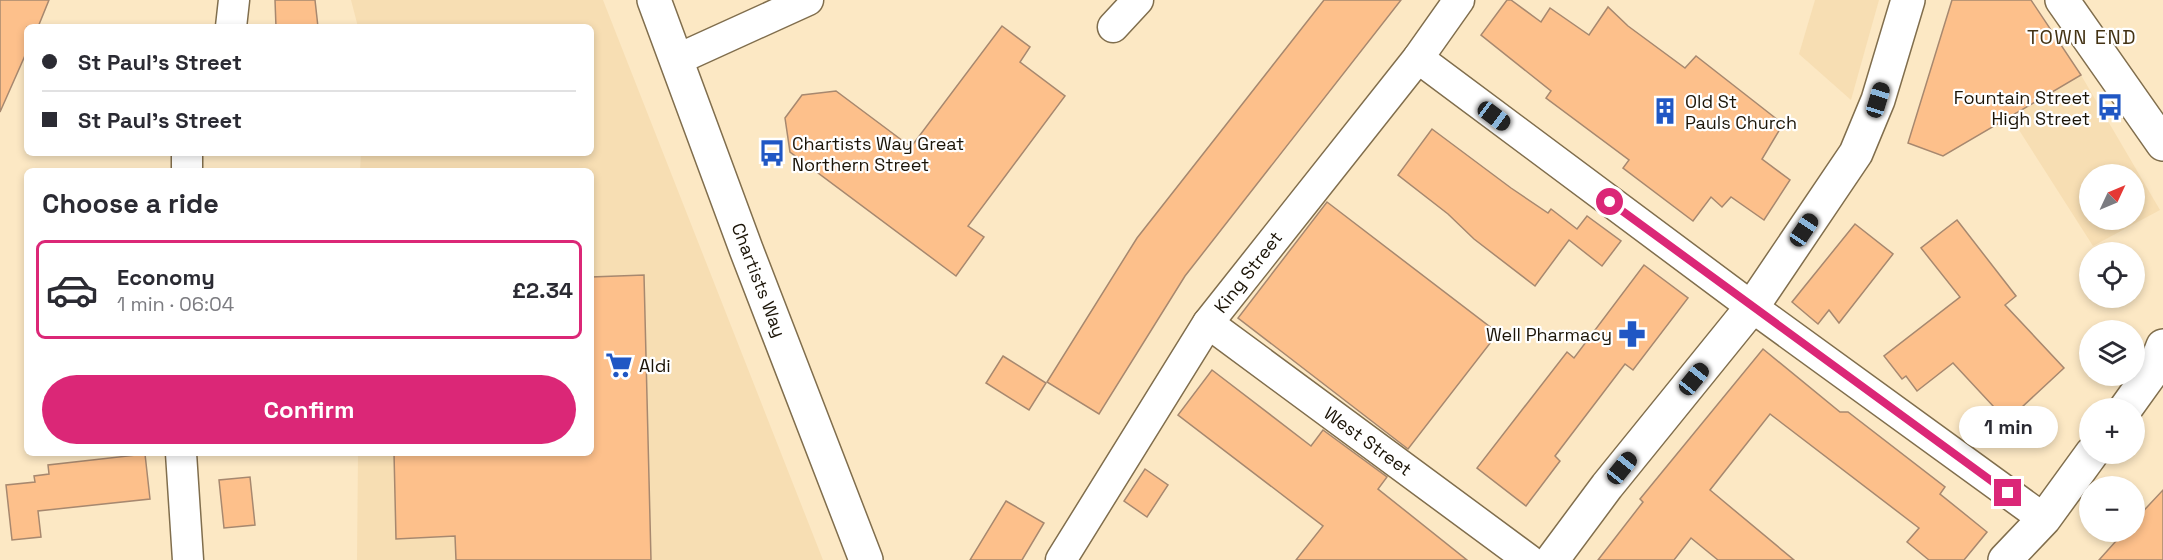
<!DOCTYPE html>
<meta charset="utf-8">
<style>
:root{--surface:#fff;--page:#f7f7f7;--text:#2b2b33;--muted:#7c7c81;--line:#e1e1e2;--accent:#db2777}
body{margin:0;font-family:"Space Grotesk",sans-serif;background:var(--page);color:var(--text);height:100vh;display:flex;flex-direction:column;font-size:22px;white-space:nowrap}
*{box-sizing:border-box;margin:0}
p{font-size:20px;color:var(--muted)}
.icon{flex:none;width:33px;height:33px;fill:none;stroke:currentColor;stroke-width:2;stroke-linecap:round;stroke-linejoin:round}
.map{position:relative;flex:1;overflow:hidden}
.side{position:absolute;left:24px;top:168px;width:570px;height:288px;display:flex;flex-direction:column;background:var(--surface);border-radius:9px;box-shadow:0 3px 9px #0003}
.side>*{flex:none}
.guide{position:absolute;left:24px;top:24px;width:570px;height:132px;border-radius:9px;box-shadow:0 3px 9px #0003;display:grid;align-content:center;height:132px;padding:0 18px;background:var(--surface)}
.needle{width:39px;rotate:46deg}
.fabs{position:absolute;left:2079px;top:164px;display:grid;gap:12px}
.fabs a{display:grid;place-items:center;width:66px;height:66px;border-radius:50%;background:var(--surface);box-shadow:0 3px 9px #0003;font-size:30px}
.end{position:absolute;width:27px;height:27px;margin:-14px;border:8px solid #db2777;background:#fff;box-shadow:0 0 0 3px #fff}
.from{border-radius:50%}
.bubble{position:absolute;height:42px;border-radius:21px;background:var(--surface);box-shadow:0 3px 9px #0003;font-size:20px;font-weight:600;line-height:42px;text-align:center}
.car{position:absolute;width:18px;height:36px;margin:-18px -9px;border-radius:8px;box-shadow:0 0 4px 2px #0007;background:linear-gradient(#222 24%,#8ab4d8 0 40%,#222 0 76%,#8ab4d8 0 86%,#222 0)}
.guide b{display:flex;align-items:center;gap:21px;height:57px;font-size:22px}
.guide b+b{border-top:2px solid var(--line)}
.guide i{width:15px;height:15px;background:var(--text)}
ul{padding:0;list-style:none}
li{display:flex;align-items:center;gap:18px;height:99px;margin:0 12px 9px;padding:0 6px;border:3px solid var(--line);border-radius:9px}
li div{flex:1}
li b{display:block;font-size:22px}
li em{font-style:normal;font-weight:600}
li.active{border-color:var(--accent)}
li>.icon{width:54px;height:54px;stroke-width:1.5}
h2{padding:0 18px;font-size:27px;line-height:72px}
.cta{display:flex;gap:12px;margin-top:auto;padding:12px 18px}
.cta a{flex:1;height:69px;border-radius:36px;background:var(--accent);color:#fff;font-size:24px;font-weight:600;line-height:69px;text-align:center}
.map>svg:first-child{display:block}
.built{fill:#f7deb3;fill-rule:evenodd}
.building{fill:#fdc08b;stroke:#a7886f;stroke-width:1.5}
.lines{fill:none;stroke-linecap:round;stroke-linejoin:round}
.minor-casing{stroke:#806e4d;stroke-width:33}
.tertiary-casing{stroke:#806e4d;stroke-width:36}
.secondary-casing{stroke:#806e4d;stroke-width:36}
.minor{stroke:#fff;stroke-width:30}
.tertiary{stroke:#fff;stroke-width:33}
.secondary{stroke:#fff;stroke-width:33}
.route{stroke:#db2777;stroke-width:8}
.labels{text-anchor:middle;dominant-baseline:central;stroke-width:4.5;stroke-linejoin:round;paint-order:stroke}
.poi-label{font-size:18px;fill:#1b1407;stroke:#fff;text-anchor:start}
.street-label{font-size:18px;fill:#1b1407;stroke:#fff}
.neighbourhood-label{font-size:20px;letter-spacing:1.5px;fill:#443314;stroke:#fff}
</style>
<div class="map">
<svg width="2163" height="560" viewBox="0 0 2163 560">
<rect width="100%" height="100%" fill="#fce8c4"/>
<g class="built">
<path d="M351,0H603L823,560H357L358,453H591V171H360L361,153H591V27H358Z"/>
<path d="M1815,0H1879L1851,100L1799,54Z"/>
<path d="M2081,75L2160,210L2093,246L2010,116ZM2090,174H2134V219H2090Z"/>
</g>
<g class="building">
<path d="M0,0H49L38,27H27V51L0,112Z"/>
<path d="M275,0H315L318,27H276Z"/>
<path d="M1324,0H1401L1185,276L1099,414L1047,382L1137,238Z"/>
<path d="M1507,0H1511L1541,22L1550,8L1589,35L1608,7L1628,26L1685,68L1696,56L1783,124L1762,159L1790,180L1764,220L1731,197L1722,207L1711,197L1693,221L1623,168L1629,160L1546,98L1551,91L1481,35Z"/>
<path d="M1952,0H2031L2081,75L1943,156L1908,143Z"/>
<path d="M1002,26L1030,47L1020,62L1065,96L968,226L984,237L956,276L790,152L785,118L802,95L836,91L911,147Z"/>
<path d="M1432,129L1511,188L1548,213L1551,209L1577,229L1587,216L1621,241L1602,266L1569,240L1535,286L1474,239L1448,214L1398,175Z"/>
<path d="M1327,202L1498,333L1408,449L1238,318Z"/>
<path d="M1957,220L2016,296L2005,305L2064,368L2007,421L1953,363L1917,391L1906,376L1902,379L1884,356L1960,297L1921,248Z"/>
<path d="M1855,224L1893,254L1839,323L1829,310L1818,324L1792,302Z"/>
<path d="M1644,265L1688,298L1633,370L1625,364L1555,456L1560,461L1526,506L1477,468L1567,352L1574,358Z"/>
<path d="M644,275L651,560H456L455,536L396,539L394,453H591V277Z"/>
<path d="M1763,349L1840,412H1848L1945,487L1940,494L1987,532L1964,560H1929L1907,542L1919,528L1770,414L1710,490L1794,560H1718L1691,538L1674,560H1598L1643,502L1640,499Z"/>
<path d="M1003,356L1046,383L1029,410L986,383Z"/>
<path d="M1212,370L1311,446L1323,430L1387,477L1378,489L1467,560H1296L1323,526L1178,415Z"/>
<path d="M145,454L150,499L38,511L41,537L12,540L6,485L35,482L34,476L49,474L48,465Z"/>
<path d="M1145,469L1168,485L1147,517L1124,501Z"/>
<path d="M250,477L255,525L224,528L219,480Z"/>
<path d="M2163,490V560H2099L2125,531H2134V521Z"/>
<path d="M1006,501L1044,523L1022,560H970Z"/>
</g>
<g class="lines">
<defs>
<g id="minor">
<path d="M231,27L234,0"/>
<path d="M1113,27L1138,0"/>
<path d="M1418,58L1752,307L2044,519"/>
<path d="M676,60L808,0"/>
<path d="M187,171V153"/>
<path d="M1208,323L1529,560"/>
<path d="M181,453L188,560"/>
<path d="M1061,560L1208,323L1418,58L1459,0"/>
</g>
<g id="tertiary">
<path d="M2126,408L2154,369L2163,346"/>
<path d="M1552,560L1607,486L1752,307L1856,153L1878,100L1908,0"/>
<path d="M2005,560L2044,519L2092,453"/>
</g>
<g id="secondary">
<path d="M654,0L746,249L866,560"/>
<path d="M2062,0L2163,144"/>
</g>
</defs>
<use href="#minor" class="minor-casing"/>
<use href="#tertiary" class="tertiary-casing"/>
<use href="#secondary" class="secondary-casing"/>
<use href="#minor" class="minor"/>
<use href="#tertiary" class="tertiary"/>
<use href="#secondary" class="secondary"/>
</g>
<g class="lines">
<path class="route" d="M1610,202L2008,493"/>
</g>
<defs>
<symbol id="bus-bare" viewBox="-9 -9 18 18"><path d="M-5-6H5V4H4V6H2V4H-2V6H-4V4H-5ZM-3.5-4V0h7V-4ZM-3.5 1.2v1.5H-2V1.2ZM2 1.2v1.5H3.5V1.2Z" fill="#2057c4" stroke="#fff" stroke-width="2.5" paint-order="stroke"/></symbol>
<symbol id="building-bare" viewBox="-9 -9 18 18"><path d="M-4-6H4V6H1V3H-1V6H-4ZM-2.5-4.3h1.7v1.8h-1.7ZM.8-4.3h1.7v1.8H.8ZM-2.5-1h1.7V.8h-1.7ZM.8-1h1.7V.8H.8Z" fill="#2057c4" stroke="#fff" stroke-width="2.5" paint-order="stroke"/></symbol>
<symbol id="pharmacy-bare" viewBox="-9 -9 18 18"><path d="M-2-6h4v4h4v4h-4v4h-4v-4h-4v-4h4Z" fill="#2057c4" stroke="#fff" stroke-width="2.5" paint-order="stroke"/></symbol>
<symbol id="supermarket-bare" viewBox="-9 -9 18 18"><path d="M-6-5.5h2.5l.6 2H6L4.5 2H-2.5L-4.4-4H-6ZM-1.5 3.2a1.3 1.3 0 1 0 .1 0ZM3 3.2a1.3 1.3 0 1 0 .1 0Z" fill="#2057c4" stroke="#fff" stroke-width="2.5" paint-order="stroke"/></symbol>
</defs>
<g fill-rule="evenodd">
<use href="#bus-bare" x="2091" y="88" width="38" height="38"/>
<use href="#building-bare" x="1646" y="92" width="38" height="38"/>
<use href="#bus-bare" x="753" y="134" width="38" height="38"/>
<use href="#pharmacy-bare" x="1613" y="315" width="38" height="38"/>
<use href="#supermarket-bare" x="600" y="346" width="38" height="38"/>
</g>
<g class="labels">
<g class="poi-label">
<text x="2090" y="97" text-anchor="end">Fountain Street<tspan x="2090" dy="21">High Street</tspan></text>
<text x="1685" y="101">Old St<tspan x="1685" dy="21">Pauls Church</tspan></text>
<text x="792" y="143">Chartists Way Great<tspan x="792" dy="21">Northern Street</tspan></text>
<text x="1612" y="334" text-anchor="end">Well Pharmacy</text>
<text x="639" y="365">Aldi</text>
</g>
<g class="street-label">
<text transform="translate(1248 272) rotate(-52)">King Street</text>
<text transform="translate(759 280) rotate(69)">Chartists Way</text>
<text transform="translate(1368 441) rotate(36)">West Street</text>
</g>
<g class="neighbourhood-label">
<text x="2082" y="37">TOWN END</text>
</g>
</g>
</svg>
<div class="fabs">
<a><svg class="needle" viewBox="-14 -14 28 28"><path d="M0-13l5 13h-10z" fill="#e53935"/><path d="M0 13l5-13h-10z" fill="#7c7c81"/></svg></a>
<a><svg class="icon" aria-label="locate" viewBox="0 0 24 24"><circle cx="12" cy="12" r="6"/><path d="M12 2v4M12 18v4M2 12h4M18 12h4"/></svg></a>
<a><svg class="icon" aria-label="layers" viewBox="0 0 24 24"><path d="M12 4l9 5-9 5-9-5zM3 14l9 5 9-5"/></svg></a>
<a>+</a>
<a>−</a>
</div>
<i class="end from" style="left:1610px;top:202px"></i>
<i class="end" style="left:2008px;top:493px"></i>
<div class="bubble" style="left:1959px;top:406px;width:99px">1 min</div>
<i class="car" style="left:1878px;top:100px;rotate:17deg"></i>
<i class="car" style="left:1494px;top:116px;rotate:127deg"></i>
<i class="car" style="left:1804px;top:230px;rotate:34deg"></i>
<i class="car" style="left:1694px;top:379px;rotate:39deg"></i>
<i class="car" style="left:1622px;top:468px;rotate:39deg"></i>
<div class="guide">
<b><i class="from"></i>St Paul's Street</b>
<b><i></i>St Paul's Street</b>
</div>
<section class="side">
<h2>Choose a ride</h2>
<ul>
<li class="active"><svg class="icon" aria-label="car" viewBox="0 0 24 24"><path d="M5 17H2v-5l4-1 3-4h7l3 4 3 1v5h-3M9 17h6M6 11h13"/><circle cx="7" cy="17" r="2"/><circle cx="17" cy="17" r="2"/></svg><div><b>Economy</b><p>1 min · 06:04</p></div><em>£2.34</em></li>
</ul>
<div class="cta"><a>Confirm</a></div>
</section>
</div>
